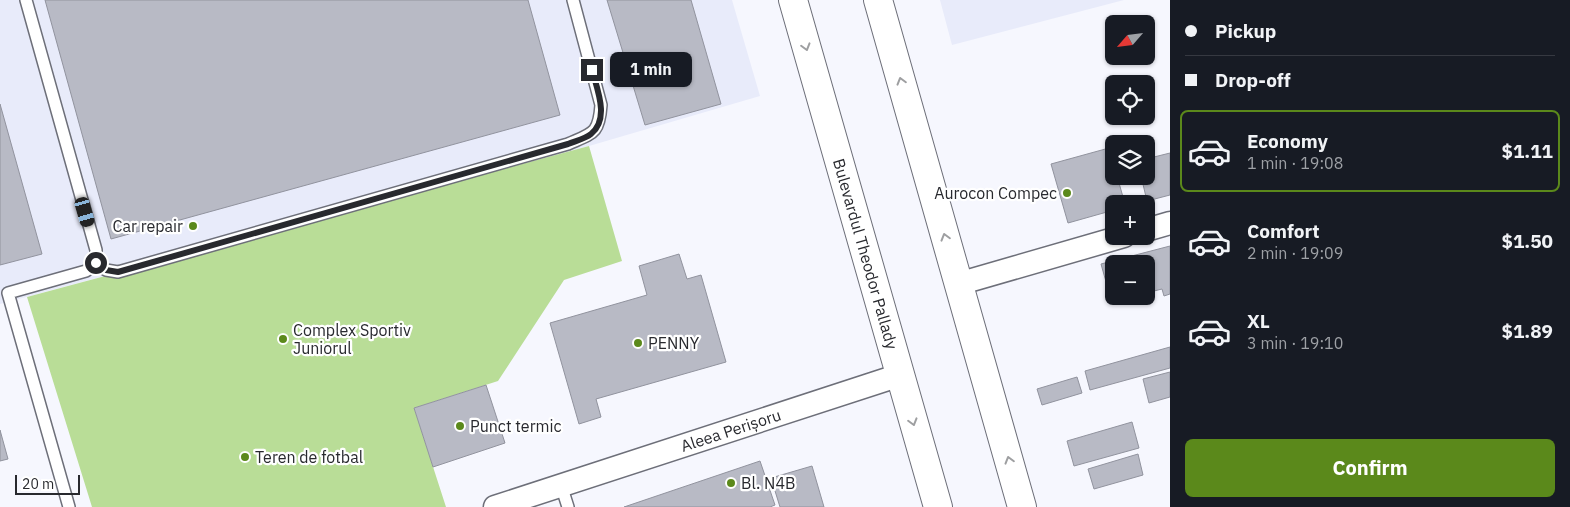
<!DOCTYPE html>
<meta charset="utf-8">
<style>
:root{--surface:#171b24;--page:#242831;--text:#f1f3f6;--muted:#9ea1a6;--line:#363941;--accent:#5b891b}
body{margin:0;font-family:"IBM Plex Sans",sans-serif;background:var(--page);color:var(--text);height:100vh;display:flex;flex-direction:column;font-size:19px;white-space:nowrap}
*{box-sizing:border-box;margin:0}
p{font-size:16px;color:var(--muted)}
.icon{flex:none;width:28px;height:28px;fill:none;stroke:currentColor;stroke-width:2;stroke-linecap:round;stroke-linejoin:round}
.map{position:relative;flex:1;overflow:hidden}
.sheet{display:flex;flex-direction:column;background:var(--surface);width:400px}
.sheet>*{flex:none}
.top-card{display:grid;align-content:center;height:110px;padding:0 15px;background:var(--surface)}
.needle{width:32px;rotate:242deg}
.buttons{position:absolute;left:1105px;top:15px;display:grid;gap:10px}
.buttons a{display:grid;place-items:center;width:50px;height:50px;border-radius:8px;background:var(--surface);box-shadow:0 1px 4px #0004;font-size:25px}
.scale{position:absolute;left:15px;bottom:12px;width:65px;box-sizing:border-box;padding-left:5px;border:2px solid #28292e;border-top:0;font-size:14px;line-height:18px;white-space:nowrap;color:#28292e;-webkit-text-stroke:4px #fff;paint-order:stroke}
.end{position:absolute;width:22px;height:22px;margin:-11px;border:6px solid #28292e;background:#fff;box-shadow:0 0 0 2px #fff}
.from{border-radius:50%}
.bubble{position:absolute;height:35px;border-radius:8px;background:var(--surface);box-shadow:0 1px 4px #0004;font-size:16px;font-weight:800;line-height:35px;text-align:center}
.car{position:absolute;width:15px;height:30px;margin:-15px -8px;border-radius:6px;box-shadow:0 0 4px 1px #0007;background:linear-gradient(#222 24%,#8ab4d8 0 40%,#222 0 76%,#8ab4d8 0 86%,#222 0)}
.top-card b{display:flex;align-items:center;gap:18px;height:48px;font-size:19px}
.top-card b+b{border-top:1px solid var(--line)}
.top-card i{width:12px;height:12px;background:var(--text)}
ul{padding:0;list-style:none}
li{display:flex;align-items:center;gap:15px;height:82px;margin:0 10px 8px;padding:0 5px;border:2px solid transparent;border-radius:8px}
li div{flex:1}
li b{display:block;font-size:19px}
li em{font-style:normal;font-weight:800}
li.on{border-color:var(--accent)}
li>.icon{width:45px;height:45px;stroke-width:1.5}
.cta{display:flex;gap:10px;margin-top:auto;padding:10px 15px}
.cta a{flex:1;height:58px;border-radius:8px;background:var(--accent);color:#fff;font-size:20px;font-weight:800;line-height:58px;text-align:center}
main{display:flex;flex:1;min-height:0}
.map>svg:first-child{display:block}
.built{fill:#e8ebfa}
.green{fill:#b9dd97}
.building{fill:#b8bac5;stroke:#91939e}
.lines{fill:none;stroke-linecap:round;stroke-linejoin:round}
.lane-casing{stroke:#6d6f79;stroke-width:14}
.street-casing{stroke:#6d6f79;stroke-width:25}
.primary-casing{stroke:#6d6f79;stroke-width:30}
.lane{stroke:#fff;stroke-width:11}
.street{stroke:#fff;stroke-width:22}
.primary{stroke:#fff;stroke-width:28}
.oneway{stroke:#9e9fa1}
.route{stroke:#28292e;stroke-width:6}
.poi-dot{fill:#5b891b;stroke:#fff;stroke-width:2}
.labels{text-anchor:middle;dominant-baseline:central;stroke-width:4.5;stroke-linejoin:round;paint-order:stroke}
.poi-label{font-size:16px;fill:#28292e;stroke:#fff;text-anchor:start}
.street-label{font-size:16px;fill:#28292e;stroke:#fff}
</style>
<main>
<div class="map">
<svg width="1170" height="507" viewBox="0 0 1170 507">
<rect width="100%" height="100%" fill="#f6f7fe"/>
<g class="built">
<path d="M0,0H732L760,96L589,146L0,304Z"/>
<path d="M940,0H1124L952,45Z"/>
</g>
<path class="green" d="M589,146L622,261L564,280L498,381L414,408L446,507H92L27,297Z"/>
<g class="building">
<path d="M45,0H528L560,115L111,239Z"/>
<path d="M607,0H691L721,104L645,125Z"/>
<path d="M0,104L42,254L0,265Z"/>
<path d="M1109,148L1114,165V176H1117L1125,204H1114V210L1068,223L1051,164Z"/>
<path d="M1170,153V195L1147,201L1141,176H1146V159Z"/>
<path d="M1170,246V294L1164,296L1162,289L1146,293V264H1114V296H1136L1112,303L1101,264Z"/>
<path d="M679,254L687,279L701,275L726,362L596,399L601,417L579,424L550,323L647,295L639,266Z"/>
<path d="M1170,347V368L1090,390L1085,371Z"/>
<path d="M1170,372V397L1149,403L1143,379Z"/>
<path d="M1077,377L1082,393L1042,405L1037,389Z"/>
<path d="M486,385L505,443L433,467L414,408Z"/>
<path d="M1132,422L1139,448L1074,466L1067,441Z"/>
<path d="M0,430L8,459L0,461Z"/>
<path d="M1138,454L1143,475L1094,489L1088,469Z"/>
<path d="M760,461L775,505L770,507H624Z"/>
<path d="M812,466L824,507H780L771,478Z"/>
</g>
<g class="lines">
<defs>
<g id="lane">
<path d="M26,0L96,250V263L86,271L8,293L69,507"/>
<path d="M96,263L106,270L118,272L568,144C593,133 599,134 601,105L573,0"/>
<path d="M561,485L568,507"/>
</g>
<g id="street">
<path d="M1146,230L1170,223"/>
<path d="M958,284L1124,236"/>
<path id="s1" d="M495,507L900,375"/>
</g>
<g id="primary">
<path id="s2" d="M793,0L938,507"/>
<path d="M878,0L1022,507"/>
</g>
</defs>
<use href="#lane" class="lane-casing"/>
<use href="#street" class="street-casing"/>
<use href="#primary" class="primary-casing"/>
<use href="#lane" class="lane"/>
<use href="#street" class="street"/>
<use href="#primary" class="primary"/>
</g>
<defs><path id="oneway-chevron" d="M-2-3.5L2.5 0L-2 3.5" fill="none" stroke-width="1.6" stroke-linecap="round" stroke-linejoin="round" transform="scale(1.25)"/></defs>
<g class="oneway">
<use href="#oneway-chevron" transform="translate(806 47) rotate(74)"/>
<use href="#oneway-chevron" transform="translate(901 81) rotate(-106)"/>
<use href="#oneway-chevron" transform="translate(945 237) rotate(-106)"/>
<use href="#oneway-chevron" transform="translate(913 422) rotate(74)"/>
<use href="#oneway-chevron" transform="translate(1009 460) rotate(-106)"/>
</g>
<g class="lines">
<path class="route" d="M96,263L106,270L118,272L568,144C575,141 585,139 591,134C610,119 597,89 592,70"/>
</g>
<g class="poi-dot">
<circle cx="1067" cy="193" r="5"/>
<circle cx="193" cy="226" r="5"/>
<circle cx="283" cy="339" r="5"/>
<circle cx="638" cy="343" r="5"/>
<circle cx="460" cy="426" r="5"/>
<circle cx="245" cy="457" r="5"/>
<circle cx="731" cy="483" r="5"/>
</g>
<g class="labels">
<g class="poi-label">
<text x="1057" y="193" text-anchor="end">Aurocon Compec</text>
<text x="183" y="226" text-anchor="end">Car repair</text>
<text x="293" y="330">Complex Sportiv<tspan x="293" dy="18">Juniorul</tspan></text>
<text x="648" y="343">PENNY</text>
<text x="470" y="426">Punct termic</text>
<text x="255" y="457">Teren de fotbal</text>
<text x="741" y="483">Bl. N4B</text>
</g>
<g class="street-label">
<text stroke="none"><textPath href="#s2" startOffset="264">Bulevardul Theodor Pallady</textPath></text>
<text stroke="none"><textPath href="#s1" startOffset="248">Aleea Perișoru</textPath></text>
</g>
</g>
</svg>
<div class="buttons">
<a><svg class="needle" viewBox="-14 -14 28 28"><path d="M0-13l5 13h-10z" fill="#e53935"/><path d="M0 13l5-13h-10z" fill="#9ea1a6"/></svg></a>
<a><svg class="icon" aria-label="locate" viewBox="0 0 24 24"><circle cx="12" cy="12" r="6"/><path d="M12 2v4M12 18v4M2 12h4M18 12h4"/></svg></a>
<a><svg class="icon" aria-label="layers" viewBox="0 0 24 24"><path d="M12 4l9 5-9 5-9-5zM3 14l9 5 9-5"/></svg></a>
<a>+</a>
<a>−</a>
</div>
<div class="scale">20 m</div>
<i class="end from" style="left:96px;top:263px"></i>
<i class="end" style="left:592px;top:70px"></i>
<div class="bubble" style="left:610px;top:52px;width:82px">1 min</div>
<i class="car" style="left:85px;top:212px;rotate:164deg"></i>
</div>
<section class="sheet">
<div class="top-card">
<b><i class="from"></i>Pickup</b>
<b><i></i>Drop-off</b>
</div>
<ul>
<li class="on"><svg class="icon" aria-label="car" viewBox="0 0 24 24"><path d="M5 17H2v-5l4-1 3-4h7l3 4 3 1v5h-3M9 17h6M6 11h13"/><circle cx="7" cy="17" r="2"/><circle cx="17" cy="17" r="2"/></svg><div><b>Economy</b><p>1 min · 19:08</p></div><em>$1.11</em></li>
<li><svg class="icon" aria-label="car" viewBox="0 0 24 24"><path d="M5 17H2v-5l4-1 3-4h7l3 4 3 1v5h-3M9 17h6M6 11h13"/><circle cx="7" cy="17" r="2"/><circle cx="17" cy="17" r="2"/></svg><div><b>Comfort</b><p>2 min · 19:09</p></div><em>$1.50</em></li>
<li><svg class="icon" aria-label="car" viewBox="0 0 24 24"><path d="M5 17H2v-5l4-1 3-4h7l3 4 3 1v5h-3M9 17h6M6 11h13"/><circle cx="7" cy="17" r="2"/><circle cx="17" cy="17" r="2"/></svg><div><b>XL</b><p>3 min · 19:10</p></div><em>$1.89</em></li>
</ul>
<div class="cta"><a>Confirm</a></div>
</section>
</main>
